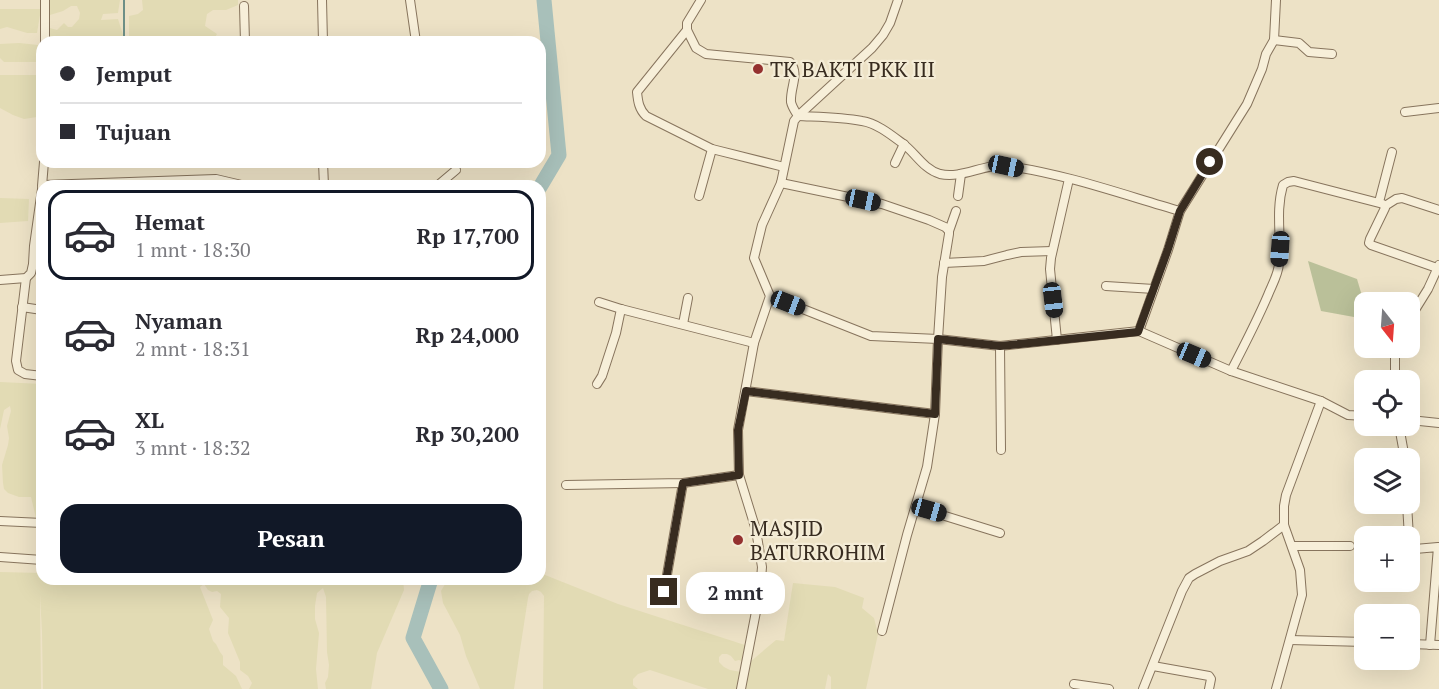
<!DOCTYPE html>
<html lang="id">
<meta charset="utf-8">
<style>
:root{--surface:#fff;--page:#f2f2f3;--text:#2b2b33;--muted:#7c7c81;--line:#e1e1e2;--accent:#111827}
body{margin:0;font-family:"PT Serif",serif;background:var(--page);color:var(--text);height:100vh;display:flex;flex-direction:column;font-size:22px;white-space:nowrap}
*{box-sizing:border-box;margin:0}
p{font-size:20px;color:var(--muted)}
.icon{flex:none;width:33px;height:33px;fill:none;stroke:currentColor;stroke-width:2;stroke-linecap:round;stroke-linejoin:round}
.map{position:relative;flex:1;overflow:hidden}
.details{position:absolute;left:36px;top:180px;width:510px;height:405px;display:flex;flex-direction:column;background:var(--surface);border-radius:18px;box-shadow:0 6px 24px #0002}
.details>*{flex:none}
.guide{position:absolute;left:36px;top:36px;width:510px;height:132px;border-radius:18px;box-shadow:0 6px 24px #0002;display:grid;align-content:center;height:132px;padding:0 24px;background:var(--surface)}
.needle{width:39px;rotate:163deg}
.tools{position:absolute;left:1354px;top:292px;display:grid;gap:12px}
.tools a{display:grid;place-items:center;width:66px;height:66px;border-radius:12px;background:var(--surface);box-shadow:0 6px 24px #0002;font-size:30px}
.end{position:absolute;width:27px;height:27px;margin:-14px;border:8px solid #382c20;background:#fff;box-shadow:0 0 0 3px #fff}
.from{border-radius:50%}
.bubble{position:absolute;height:42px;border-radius:18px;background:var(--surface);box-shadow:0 6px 24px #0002;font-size:20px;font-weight:700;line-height:42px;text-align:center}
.car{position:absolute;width:18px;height:36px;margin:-18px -9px;border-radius:8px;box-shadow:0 0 4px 2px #0007;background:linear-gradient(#222 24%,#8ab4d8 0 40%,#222 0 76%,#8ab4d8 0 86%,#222 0)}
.guide b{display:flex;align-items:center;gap:21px;height:57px;font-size:22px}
.guide b+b{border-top:2px solid var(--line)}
.guide i{width:15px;height:15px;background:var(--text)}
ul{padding:10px 0 0;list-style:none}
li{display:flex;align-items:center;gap:18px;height:90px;margin:0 12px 9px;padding:0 12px;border:3px solid transparent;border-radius:18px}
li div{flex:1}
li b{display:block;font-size:22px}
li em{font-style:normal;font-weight:700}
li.current{border-color:var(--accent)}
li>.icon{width:54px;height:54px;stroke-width:1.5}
.button{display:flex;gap:12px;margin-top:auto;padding:12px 24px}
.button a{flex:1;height:69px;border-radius:18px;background:var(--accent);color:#fff;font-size:24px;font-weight:700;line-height:69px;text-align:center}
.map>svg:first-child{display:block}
.farmland{fill:#e2dbb4}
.cemetery{fill:#bac099}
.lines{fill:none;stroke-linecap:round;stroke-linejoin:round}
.stream{stroke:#6e8f87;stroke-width:2}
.river{stroke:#a8c0ba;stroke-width:15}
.minor-casing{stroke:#87745d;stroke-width:10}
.minor{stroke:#f7efd9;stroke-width:8}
.route{stroke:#382c20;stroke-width:8}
.poi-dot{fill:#94312f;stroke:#f4ecd6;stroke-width:2}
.labels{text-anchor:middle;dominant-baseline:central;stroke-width:4.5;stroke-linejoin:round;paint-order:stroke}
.poi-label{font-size:21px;fill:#382c20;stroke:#f4ecd6;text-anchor:start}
</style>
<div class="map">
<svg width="1439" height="689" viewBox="0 0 1439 689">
<rect width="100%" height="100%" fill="#ede2c6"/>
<g class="farmland">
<path d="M45,0H120L118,13L103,14L101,20L118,19L125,41H129V16L138,14L143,10L142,0H238V5L226,10H213L207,14L205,26L217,34L212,42H47L46,27L57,30L64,23L68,27H72L79,19L80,13L77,6H71L63,11L50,15L45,13Z"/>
<path d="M0,9H41L37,33H27L7,27L0,29Z"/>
<path d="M19,43L38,45V62H4L0,58V44Z"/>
<path d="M0,75H40L41,109L37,117L24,119L13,115L0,108Z"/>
<path d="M0,198L29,199L28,221L0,223Z"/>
<path d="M0,382L42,384V518H36L31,497H19L8,493L4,489L3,483L2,465L8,445L9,438L7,426L11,411L10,406L4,410L0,429Z"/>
<path d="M0,572L42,573V579H403L404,590L377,653L371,689H326L325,683L328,677L329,665L327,652L326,597L323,588L317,593L315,606V619L319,633L316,669L318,689H249L252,683L248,676L240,670V662L228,633L229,618L220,607L221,594L217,591L212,592L208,590L204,584L200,587L213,620L209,629L213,641L216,644L220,652L223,656V665L236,676L242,689H43L42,633L40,594L41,689H0Z"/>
<path d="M540,573L618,604L748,646L744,662L739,660L735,661L731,656L727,654H722L719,657V662L724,667L730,670L741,672L737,689H708L650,670L638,674L633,679V685L638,689H543L544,596L541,592L537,590L532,591L529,594L528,598L514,689H480L466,656L460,635L443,603L441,591L448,579H540Z"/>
<path d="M793,583L835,587L864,598L862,608L874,618L878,634L866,689H831V677L828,674L825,689H745L750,662L776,640L784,641Z"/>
</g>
<path class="cemetery" d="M1308,261L1357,279L1365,306V319L1321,311Z"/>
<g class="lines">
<path class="stream" d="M124,0V42"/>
<g class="river">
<path d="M540,187L559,155L544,0"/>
<path d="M431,579L413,638L441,689"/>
</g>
<defs>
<g id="minor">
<path d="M45,0V42"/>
<path d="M322,0L323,42"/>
<path d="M410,0L416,42"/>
<path d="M701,0L687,23V30L696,48L706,54L790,62C800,74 790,87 791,102C792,107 795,111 798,116C819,117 841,117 862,121C876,123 890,134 902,143C915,152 923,169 940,174C963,179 984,163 1008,166C1066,174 1124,195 1180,211"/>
<path d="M244,6L245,42"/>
<path d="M687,30L637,92C638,102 639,109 646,116L712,149L784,167"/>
<path d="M1274,40L1299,43L1309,52L1332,54"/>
<path d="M1405,112L1439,108"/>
<path d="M323,162L324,186"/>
<path d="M895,163L904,144"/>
<path d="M781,183L882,204L929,220L945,227L949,231V234L942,277L938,339L935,414L927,467L907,535L882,631"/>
<path d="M43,185L216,179L246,186"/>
<path d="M42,186L44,162"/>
<path d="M437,186L456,170"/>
<path d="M699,196L712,149"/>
<path d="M958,196L961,174"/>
<path d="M1379,202L1392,152"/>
<path d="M1385,206L1396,199L1402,198L1439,210"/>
<path d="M949,231L956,211"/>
<path d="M944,263L984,261L1007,255L1021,252L1052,251"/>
<path d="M26,278L16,361L18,370L25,374L42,376"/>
<path d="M0,280L26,278L31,273L33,264L34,246L42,189"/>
<path d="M1106,286L1154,289"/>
<path d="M770,296L871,336L938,339L1000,346L1139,331L1231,371L1321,401L1348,415L1365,416"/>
<path d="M599,302L621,309L754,343"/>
<path d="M22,307L42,310"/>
<path d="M1410,318L1428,289L1439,265"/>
<path d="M683,324L688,298"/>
<path d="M1139,331L1168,250L1180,211L1247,104L1262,69L1266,54L1274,40L1276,0"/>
<path d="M1057,340L1050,269L1051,258L1069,179"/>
<path d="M1000,346L1001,450"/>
<path d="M1395,348V381"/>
<path d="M1231,371C1244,346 1257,321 1268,295C1272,285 1278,275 1279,264C1282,238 1275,212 1283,185L1288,182L1294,181L1383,204L1385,208L1370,239L1369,243L1371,245L1437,268"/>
<path d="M597,384L602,376L616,333L621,309"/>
<path d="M746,391L935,414"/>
<path d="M1410,420L1439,423"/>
<path d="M1399,426L1405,459"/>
<path d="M566,485L683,483L739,475"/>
<path d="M1407,504L1409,537"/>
<path d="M916,507L1000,533"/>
<path d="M0,521L42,523"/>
<path d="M1292,546H1350"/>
<path d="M1410,546L1415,549L1438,547L1430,645"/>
<path d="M0,557L42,560"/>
<path d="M664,592L683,483"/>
<path d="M1290,640L1365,642"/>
<path d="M1410,644L1439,645"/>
<path d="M1153,666L1209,676L1211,679L1209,689"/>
<path d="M1074,684L1109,689"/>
<path d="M741,689L760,591L762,567L756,530L739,475L738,430L754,343L770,296L754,258L762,225L781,183L794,121L798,116L872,48L883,35L890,23L898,0"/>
<path d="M1143,689L1182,591L1189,578L1195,574L1220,561L1248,551L1263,541L1284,525"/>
<path d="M1276,689L1302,595L1300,570L1284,525V506L1286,495L1321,401"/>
</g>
</defs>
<use href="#minor" class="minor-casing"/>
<use href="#minor" class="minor"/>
</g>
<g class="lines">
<path class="route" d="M664,592L683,483L739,475L738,430L746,391L935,414L938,339L1000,346L1138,332L1168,249L1180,211L1210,162"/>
</g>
<g class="poi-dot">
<circle cx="758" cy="69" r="6"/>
<circle cx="738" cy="540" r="6"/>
</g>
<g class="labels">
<g class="poi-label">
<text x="770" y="69">TK BAKTI PKK III</text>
<text x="750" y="528">MASJID<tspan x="750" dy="24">BATURROHIM</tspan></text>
</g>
</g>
</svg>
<div class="tools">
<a><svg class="needle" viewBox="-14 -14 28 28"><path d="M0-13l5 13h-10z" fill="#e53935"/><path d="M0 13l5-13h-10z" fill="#7c7c81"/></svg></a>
<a><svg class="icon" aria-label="locate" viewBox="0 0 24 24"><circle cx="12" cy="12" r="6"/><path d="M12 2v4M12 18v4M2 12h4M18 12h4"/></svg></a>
<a><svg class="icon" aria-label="layers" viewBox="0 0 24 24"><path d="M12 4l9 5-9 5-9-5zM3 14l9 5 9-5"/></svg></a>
<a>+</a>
<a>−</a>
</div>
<i class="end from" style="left:1210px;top:162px"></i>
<i class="end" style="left:664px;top:592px"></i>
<div class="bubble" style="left:686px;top:572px;width:99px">2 mnt</div>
<i class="car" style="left:1006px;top:166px;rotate:102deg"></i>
<i class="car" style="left:863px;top:200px;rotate:102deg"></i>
<i class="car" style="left:1280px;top:249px;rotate:184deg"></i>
<i class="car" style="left:1053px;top:300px;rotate:173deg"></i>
<i class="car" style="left:788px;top:303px;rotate:111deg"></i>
<i class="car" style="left:1194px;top:355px;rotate:113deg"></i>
<i class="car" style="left:929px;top:510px;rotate:106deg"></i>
<div class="guide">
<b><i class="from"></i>Jemput</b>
<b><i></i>Tujuan</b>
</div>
<section class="details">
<ul>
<li class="current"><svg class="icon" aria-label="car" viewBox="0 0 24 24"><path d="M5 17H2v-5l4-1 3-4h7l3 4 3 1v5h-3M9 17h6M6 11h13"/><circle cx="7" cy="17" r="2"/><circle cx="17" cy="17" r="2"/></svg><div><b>Hemat</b><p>1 mnt · 18:30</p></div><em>Rp 17,700</em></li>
<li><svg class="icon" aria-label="car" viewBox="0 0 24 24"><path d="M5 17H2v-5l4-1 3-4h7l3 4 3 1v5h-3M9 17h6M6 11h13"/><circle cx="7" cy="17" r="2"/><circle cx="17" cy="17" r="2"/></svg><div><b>Nyaman</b><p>2 mnt · 18:31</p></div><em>Rp 24,000</em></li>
<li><svg class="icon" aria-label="car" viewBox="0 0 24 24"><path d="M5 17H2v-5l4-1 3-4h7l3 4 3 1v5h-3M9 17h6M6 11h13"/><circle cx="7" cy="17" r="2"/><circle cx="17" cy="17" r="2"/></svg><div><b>XL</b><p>3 mnt · 18:32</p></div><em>Rp 30,200</em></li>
</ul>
<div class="button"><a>Pesan</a></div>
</section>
</div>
